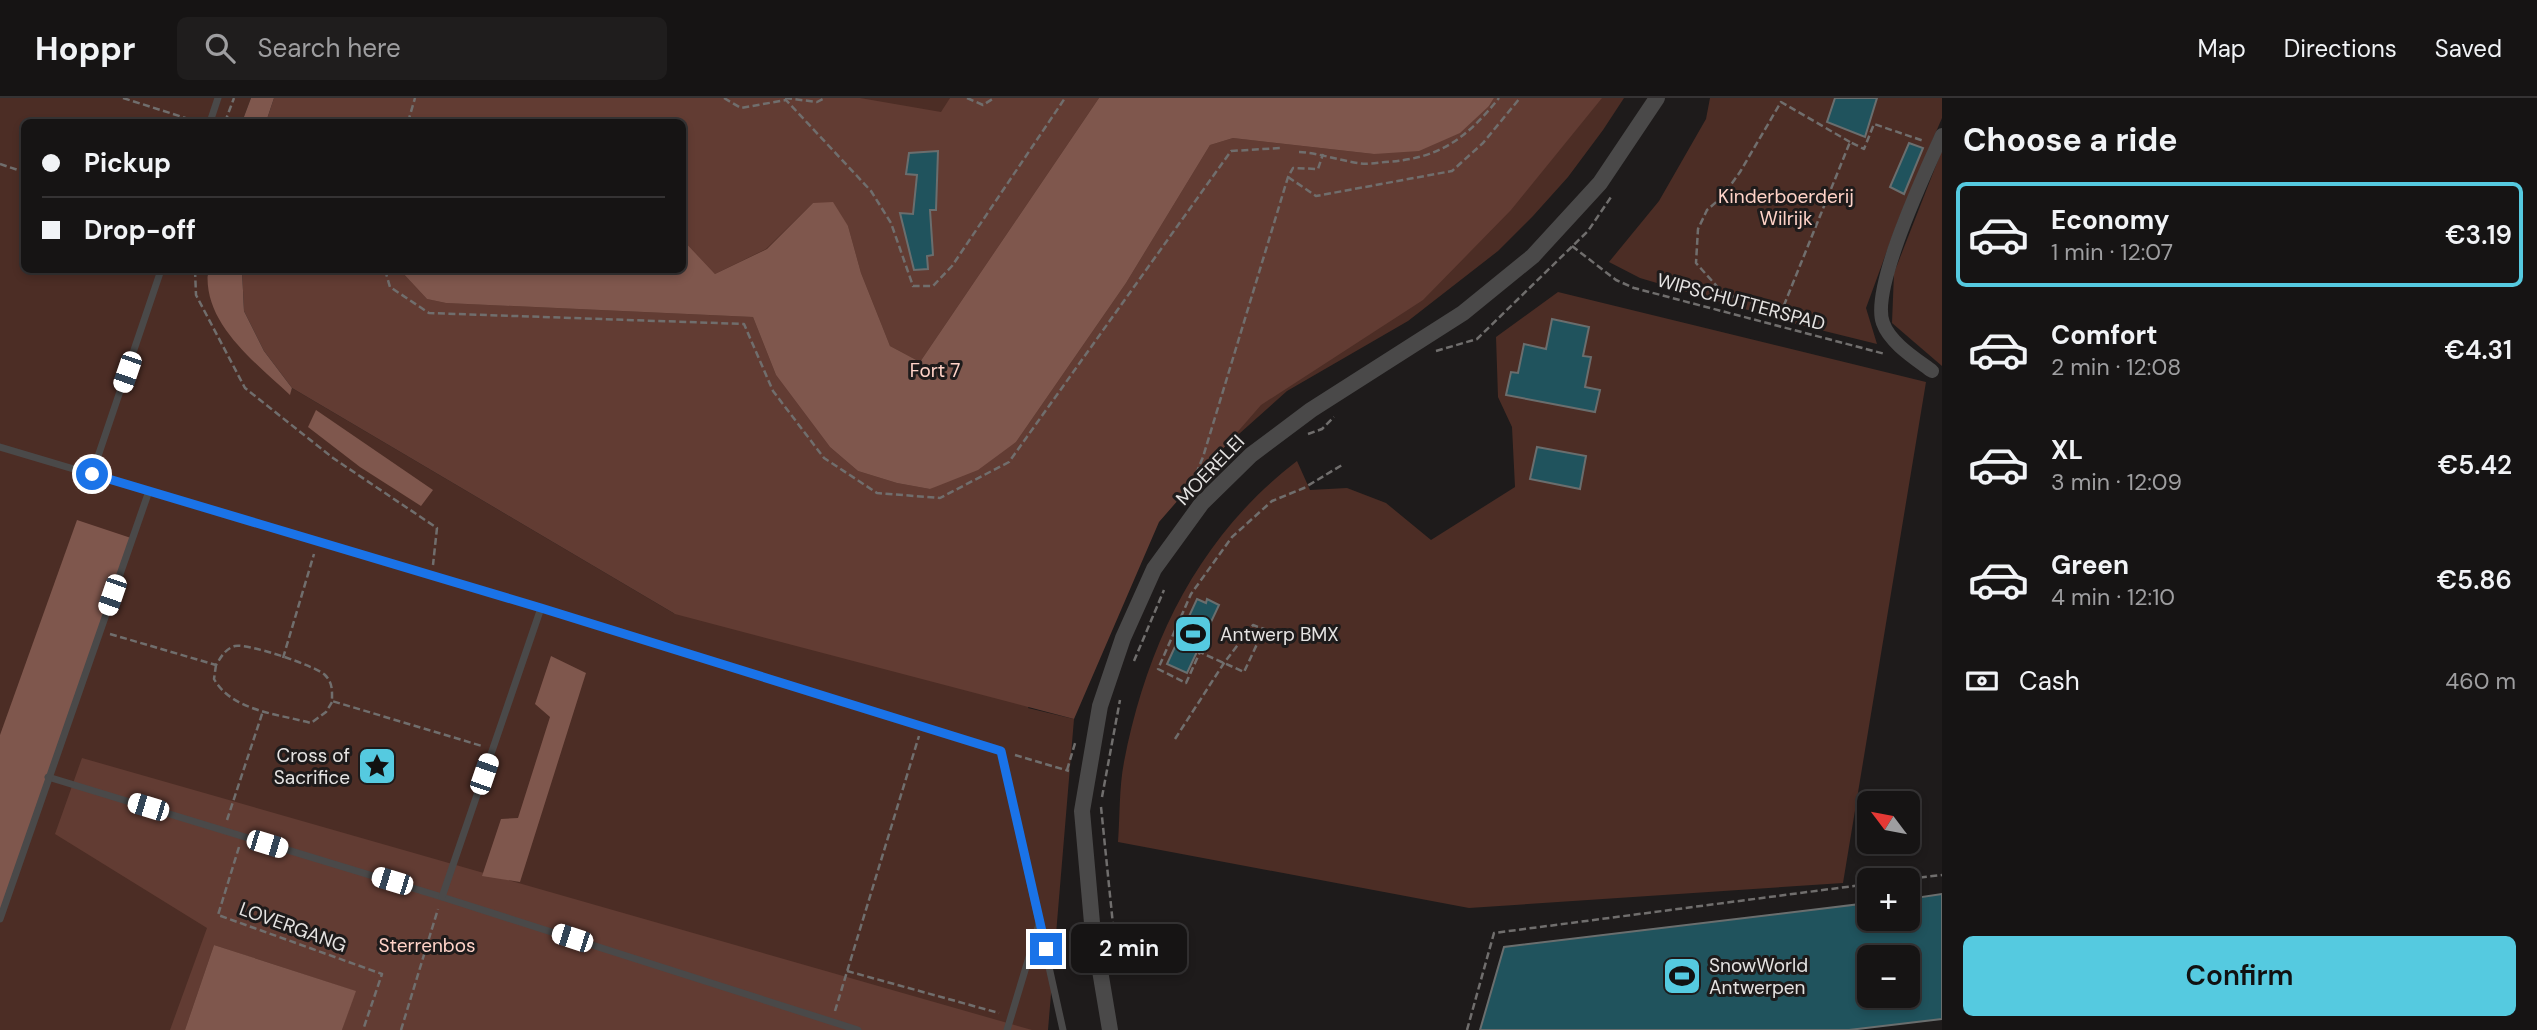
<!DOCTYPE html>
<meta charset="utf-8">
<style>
:root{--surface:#161414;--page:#1f1d1d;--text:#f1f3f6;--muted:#9e9ea0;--line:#353334;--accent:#55cae0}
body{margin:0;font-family:"DM Sans",sans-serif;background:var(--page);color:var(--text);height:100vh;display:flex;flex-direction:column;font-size:26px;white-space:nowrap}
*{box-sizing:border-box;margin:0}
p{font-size:23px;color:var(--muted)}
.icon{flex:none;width:38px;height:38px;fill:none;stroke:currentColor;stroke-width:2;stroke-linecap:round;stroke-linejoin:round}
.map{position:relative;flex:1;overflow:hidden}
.sheet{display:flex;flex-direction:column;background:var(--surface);width:595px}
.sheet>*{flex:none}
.guide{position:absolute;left:21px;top:21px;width:665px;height:154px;border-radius:10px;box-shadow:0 4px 10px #0003,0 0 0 2px var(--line);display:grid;align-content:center;height:154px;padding:0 21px;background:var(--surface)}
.needle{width:46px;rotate:302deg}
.buttons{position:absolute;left:1857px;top:693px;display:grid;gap:14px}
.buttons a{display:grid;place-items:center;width:63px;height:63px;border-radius:10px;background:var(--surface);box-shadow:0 4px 10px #0003,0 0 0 2px var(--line);font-size:35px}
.end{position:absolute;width:32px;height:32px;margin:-16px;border:9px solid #1a73e8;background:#fff;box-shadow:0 0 0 4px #fff}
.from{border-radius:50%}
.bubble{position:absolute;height:49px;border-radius:10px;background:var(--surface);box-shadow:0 4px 10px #0003,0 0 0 2px var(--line);font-size:23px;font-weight:600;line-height:49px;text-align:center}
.car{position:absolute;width:21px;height:42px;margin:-21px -10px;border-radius:9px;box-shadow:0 0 5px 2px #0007;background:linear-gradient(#fff 24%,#345 0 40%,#fff 0 76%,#345 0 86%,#fff 0)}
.guide b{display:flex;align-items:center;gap:24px;height:66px;font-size:26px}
.guide b+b{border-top:2px solid var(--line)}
.guide i{width:18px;height:18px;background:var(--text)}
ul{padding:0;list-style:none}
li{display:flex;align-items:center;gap:21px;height:105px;margin:0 14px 10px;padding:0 7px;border:4px solid transparent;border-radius:10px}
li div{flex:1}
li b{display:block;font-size:26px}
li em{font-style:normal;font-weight:600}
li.on{border-color:var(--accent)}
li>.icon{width:63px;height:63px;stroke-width:1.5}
h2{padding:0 21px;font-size:32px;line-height:84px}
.pay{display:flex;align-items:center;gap:18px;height:77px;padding:0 21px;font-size:26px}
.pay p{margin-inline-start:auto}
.action{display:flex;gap:14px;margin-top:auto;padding:14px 21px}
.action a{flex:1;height:80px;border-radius:10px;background:var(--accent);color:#111;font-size:28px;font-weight:600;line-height:80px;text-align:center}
header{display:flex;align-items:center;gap:42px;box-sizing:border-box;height:98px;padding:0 35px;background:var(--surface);border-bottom:2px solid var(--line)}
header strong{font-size:33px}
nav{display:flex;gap:38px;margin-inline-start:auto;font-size:24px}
.search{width:490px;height:63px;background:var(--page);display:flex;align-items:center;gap:18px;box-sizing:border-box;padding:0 24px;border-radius:10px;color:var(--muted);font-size:26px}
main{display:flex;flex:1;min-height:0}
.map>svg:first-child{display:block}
.green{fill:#4c2d25}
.forest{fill:#623c33}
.water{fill:#7f574d}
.building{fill:#20535d;stroke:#6a6e6e;stroke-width:2;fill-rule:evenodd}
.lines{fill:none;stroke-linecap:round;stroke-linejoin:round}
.path{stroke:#706e6d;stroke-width:2.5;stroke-dasharray:7 3.5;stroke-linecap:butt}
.service{stroke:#4a4949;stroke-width:7}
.minor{stroke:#4a4949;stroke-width:14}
.tertiary{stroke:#4a4949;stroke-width:16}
.route{stroke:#1a73e8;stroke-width:9}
.labels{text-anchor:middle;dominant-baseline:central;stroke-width:6;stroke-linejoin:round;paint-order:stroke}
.park-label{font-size:19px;fill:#ffd3c8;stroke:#1e1b1b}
.street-label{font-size:19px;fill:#e5e3e2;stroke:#1e1b1b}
.poi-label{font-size:19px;fill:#e5e3e2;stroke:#1e1b1b;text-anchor:start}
</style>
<header>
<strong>Hoppr</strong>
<div class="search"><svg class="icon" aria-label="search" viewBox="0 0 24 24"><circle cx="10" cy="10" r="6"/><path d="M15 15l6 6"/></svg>Search here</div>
<nav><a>Map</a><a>Directions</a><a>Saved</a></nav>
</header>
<main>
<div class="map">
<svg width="1942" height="932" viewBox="0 0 1942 932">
<rect width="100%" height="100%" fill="#1e1b1b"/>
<g class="green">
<path d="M0,0H251L242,24H24V172H208L207,177L290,296L292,290L675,516L271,172H682V24L296,0H1624L1603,32L1568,79L1533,118L1498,153L1408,223L1287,293L1221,352L1159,423L1028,610L1074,621L1048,932H0Z"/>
<path d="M1710,0H1942V20L1899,120L1866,210L1877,246L1792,225L1640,180L1609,164L1659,103L1706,21Z"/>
<path d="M1942,52V268L1892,225L1894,175Z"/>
<path d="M1558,194L1926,284L1843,785L1469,810L1118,744C1120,718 1119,690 1124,664C1147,545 1199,438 1297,363L1310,392L1347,390L1386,405L1431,442L1515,389L1512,329L1498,299L1496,239Z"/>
</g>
<g class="forest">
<path d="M274,0H860L941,14L950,0H1099L920,264L890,248L861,175L848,128L813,105L766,151L715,176L683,142L682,24H266Z"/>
<path d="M1494,0H1602L1511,112L1423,202L1261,307L1159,424L1074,621L675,516L292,290L264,253L244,213L242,172H400L427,201L446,205L753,219L776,277L830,349L858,373L897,385L930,391L1016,344L1126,185L1210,47L1233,40L1374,56L1489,8Z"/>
<path d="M82,660L1032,932H342L355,893L214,847L185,932H170L207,830L55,736Z"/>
</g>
<g class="water">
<path d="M251,0H274L266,24H242Z"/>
<path d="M1099,0H1494L1489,8L1460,35L1419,53L1374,56L1233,40L1210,47L1126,185L1016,344L978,372L930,391L897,385L858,373L830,349L776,277L753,219L446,205L427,201L400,172H682L683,142L715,176L767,151L813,105L833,104L848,128L861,175L890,248L920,264Z"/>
<path d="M208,172H242L244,213L264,253L292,290L290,297C255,264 202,225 208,172Z"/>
<path d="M316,312L433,392L421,408L360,369L308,329Z"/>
<path d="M77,422L134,441L0,813V637Z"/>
<path d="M551,558L586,575L520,784L482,778L501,721L518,720L550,619L535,606Z"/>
<path d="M214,847L356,893L342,932H185Z"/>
</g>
<g class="building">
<path d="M1835,0H1877L1865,39L1827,24Z"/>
<path d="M1909,45L1923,50L1904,96L1890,89Z"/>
<path d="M938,53L936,112H930L933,157L927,158L928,171L914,172L900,115L913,116L917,77L906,76L909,55Z"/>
<path d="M1552,221L1589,229L1583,258L1591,259L1585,289L1600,292L1595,314L1506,297L1511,274L1518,275L1524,246L1546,251Z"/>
<path d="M1537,349L1586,358L1580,391L1530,381Z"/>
<path d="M1197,501L1206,505L1207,501L1219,507L1187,575L1167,566Z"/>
<path d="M1942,796V921L1849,932H1480L1504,849L1869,805V821H1908V801ZM1869,859H1908V898H1869Z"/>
</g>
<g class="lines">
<g class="path">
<path d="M123,0L198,24"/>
<path d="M724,0L741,10L786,2L871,93L891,125L913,188H933L952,168L1065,0"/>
<path d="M785,0L817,4L825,0"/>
<path d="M967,0L983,7L994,0"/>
<path d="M225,24L234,0"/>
<path d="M408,24L415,0"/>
<path d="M1850,44L1781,4L1740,74L1722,99L1707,112L1698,131L1696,165L1722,194L1780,217L1850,44L1864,51L1874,26L1924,43"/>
<path d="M1299,54C1319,55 1337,62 1358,65C1366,67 1376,65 1385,64C1439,61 1466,41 1499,0"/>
<path d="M0,66L24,74"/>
<path d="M1288,79L1316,98L1452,73L1483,45L1520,0"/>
<path d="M1572,148L1616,182L1634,190L1885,256"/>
<path d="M195,172L196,197L245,290L333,360L437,430L433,467"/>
<path d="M385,172L390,189L429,215L744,226L773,293L824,360L877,395L940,400L1009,364L1231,53L1281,50"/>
<path d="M1436,253L1477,241L1588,133L1611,99"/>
<path d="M1308,336L1322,331L1334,319"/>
<path d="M1188,395L1203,359L1288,79L1293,70L1318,71L1323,56"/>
<path d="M110,536L216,567C221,559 225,551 235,548C248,545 316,568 325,577C333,585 332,593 332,603L482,648"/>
<path d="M283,560L314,456"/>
<path d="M1134,563L1164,492"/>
<path d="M216,567L214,581C232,613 278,616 311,625L326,614L332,604"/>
<path d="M1175,641L1224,565L1253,527L1264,531L1244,574C1229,567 1214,561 1200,554L1186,585L1158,571L1191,496L1232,439L1272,403L1304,390L1342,367"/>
<path d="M1015,657L1069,673"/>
<path d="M1067,672L1076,642"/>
<path d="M1102,699L1120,602"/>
<path d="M1101,709L1117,866"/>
<path d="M227,722L263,613"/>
<path d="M239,749L218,817L382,876L363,932"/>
<path d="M1899,782L1942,777"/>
<path d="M847,873L999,915"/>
<path d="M835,913L919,638"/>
<path d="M401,932L438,811"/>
<path d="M1467,932L1494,835L1869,786"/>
</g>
<g class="service">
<path d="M210,24L218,0"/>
<path d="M0,349L541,510L1001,653L1063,932"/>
<path d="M92,376L161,172"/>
<path d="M48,679L442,799L858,932"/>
<path d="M442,799L541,510"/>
<path d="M0,821L149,393"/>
<path d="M1007,932L1039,826"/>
</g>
<path class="minor" d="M1932,273C1916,261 1890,245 1883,225C1870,191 1926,73 1942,37"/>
<path class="tertiary" d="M1110,932L1092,825L1082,713L1100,608L1123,540L1154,471L1202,405L1251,357L1311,312L1463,215L1533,158L1600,85L1657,0"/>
</g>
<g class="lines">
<path class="route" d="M92,376L541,510L1001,653L1046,851"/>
</g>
<defs>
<symbol id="stadium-square" viewBox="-11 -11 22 22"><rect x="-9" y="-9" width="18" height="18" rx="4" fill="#55cae0" stroke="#1e1b1b"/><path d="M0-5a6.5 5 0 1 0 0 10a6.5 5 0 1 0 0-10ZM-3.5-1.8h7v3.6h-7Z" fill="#111"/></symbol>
<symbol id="sight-square" viewBox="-11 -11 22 22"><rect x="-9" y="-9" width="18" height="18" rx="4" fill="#55cae0" stroke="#1e1b1b"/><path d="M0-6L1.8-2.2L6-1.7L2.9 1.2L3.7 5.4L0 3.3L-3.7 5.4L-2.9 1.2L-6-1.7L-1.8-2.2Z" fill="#111"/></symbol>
</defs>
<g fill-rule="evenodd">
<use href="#stadium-square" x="1171" y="514" width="44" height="44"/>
<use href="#sight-square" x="355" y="646" width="44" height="44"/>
<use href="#stadium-square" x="1660" y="856" width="44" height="44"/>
</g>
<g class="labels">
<g class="park-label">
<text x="1786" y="98">Kinderboerderij<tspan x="1786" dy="22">Wilrijk</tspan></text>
<text x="935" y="272">Fort 7</text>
<text x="427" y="847">Sterrenbos</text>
</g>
<g class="street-label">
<text transform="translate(1741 204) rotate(15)">WIPSCHUTTERSPAD</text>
<text transform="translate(1210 372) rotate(-46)">MOERELEI</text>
<text transform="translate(293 829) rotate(20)">LOVERGANG</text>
</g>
<g class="poi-label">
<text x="1220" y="536">Antwerp BMX</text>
<text x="350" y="657" text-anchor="end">Cross of<tspan x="350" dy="22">Sacrifice</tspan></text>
<text x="1709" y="867">SnowWorld<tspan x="1709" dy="22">Antwerpen</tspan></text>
</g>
</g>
</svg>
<div class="buttons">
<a><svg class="needle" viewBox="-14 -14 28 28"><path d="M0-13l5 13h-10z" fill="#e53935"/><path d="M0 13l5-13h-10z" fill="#9e9ea0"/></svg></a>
<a>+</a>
<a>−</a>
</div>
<i class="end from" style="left:92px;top:376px"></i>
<i class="end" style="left:1046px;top:851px"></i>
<div class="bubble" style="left:1071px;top:826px;width:116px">2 min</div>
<i class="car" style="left:127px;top:274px;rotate:199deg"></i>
<i class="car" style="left:112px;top:497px;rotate:199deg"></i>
<i class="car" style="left:484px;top:676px;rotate:19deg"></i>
<i class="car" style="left:148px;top:709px;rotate:287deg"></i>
<i class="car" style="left:267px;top:746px;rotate:107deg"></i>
<i class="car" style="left:392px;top:783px;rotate:287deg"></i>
<i class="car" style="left:572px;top:840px;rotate:288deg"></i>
<div class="guide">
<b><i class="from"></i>Pickup</b>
<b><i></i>Drop-off</b>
</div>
</div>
<section class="sheet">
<h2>Choose a ride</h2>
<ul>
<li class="on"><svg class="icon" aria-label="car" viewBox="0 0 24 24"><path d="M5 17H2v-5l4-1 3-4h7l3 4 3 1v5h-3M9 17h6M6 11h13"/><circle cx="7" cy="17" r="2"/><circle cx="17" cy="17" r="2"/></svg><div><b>Economy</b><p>1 min · 12:07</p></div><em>€3.19</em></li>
<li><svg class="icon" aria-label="car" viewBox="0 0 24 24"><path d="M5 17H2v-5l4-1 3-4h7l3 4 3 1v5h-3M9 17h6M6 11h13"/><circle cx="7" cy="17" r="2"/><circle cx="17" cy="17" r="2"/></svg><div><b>Comfort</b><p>2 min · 12:08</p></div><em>€4.31</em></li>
<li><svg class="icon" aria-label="car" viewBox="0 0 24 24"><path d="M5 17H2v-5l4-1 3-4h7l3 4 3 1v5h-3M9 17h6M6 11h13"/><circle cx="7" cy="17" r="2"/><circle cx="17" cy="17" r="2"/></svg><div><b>XL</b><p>3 min · 12:09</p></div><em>€5.42</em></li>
<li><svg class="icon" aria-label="car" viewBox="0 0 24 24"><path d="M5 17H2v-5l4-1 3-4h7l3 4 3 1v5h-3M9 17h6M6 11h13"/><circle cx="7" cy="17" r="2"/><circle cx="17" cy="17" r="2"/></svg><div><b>Green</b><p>4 min · 12:10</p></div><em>€5.86</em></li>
</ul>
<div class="pay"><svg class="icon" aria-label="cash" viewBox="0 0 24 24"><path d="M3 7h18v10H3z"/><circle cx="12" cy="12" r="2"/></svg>Cash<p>460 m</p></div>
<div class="action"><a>Confirm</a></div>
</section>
</main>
